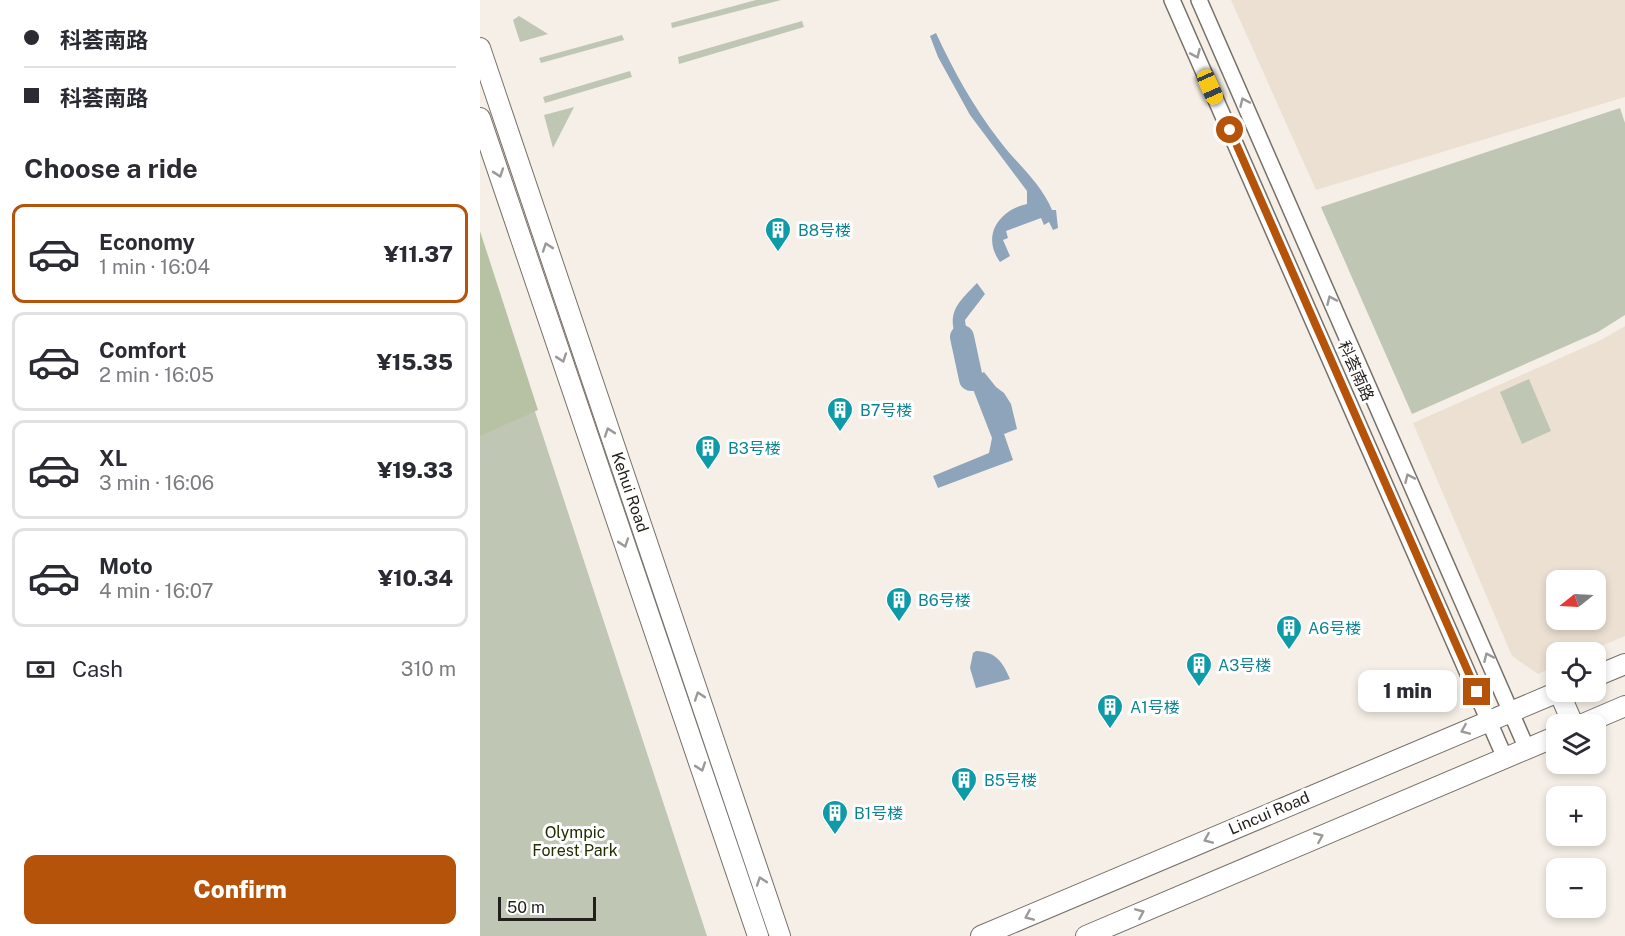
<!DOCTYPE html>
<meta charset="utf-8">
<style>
:root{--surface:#fff;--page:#f2f2f3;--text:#2b2b33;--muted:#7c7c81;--line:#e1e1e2;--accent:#b45309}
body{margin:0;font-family:"Public Sans","Noto Sans SC",sans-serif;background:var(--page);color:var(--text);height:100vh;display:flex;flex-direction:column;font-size:22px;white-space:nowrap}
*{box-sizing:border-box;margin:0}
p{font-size:20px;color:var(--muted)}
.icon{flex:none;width:33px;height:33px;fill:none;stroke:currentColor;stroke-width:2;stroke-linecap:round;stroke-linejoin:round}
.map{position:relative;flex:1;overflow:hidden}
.sheet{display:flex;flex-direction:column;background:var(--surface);width:480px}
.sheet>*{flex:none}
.hud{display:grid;align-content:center;height:132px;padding:0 24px;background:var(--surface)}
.needle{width:39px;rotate:252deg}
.controls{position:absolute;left:1066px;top:570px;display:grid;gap:12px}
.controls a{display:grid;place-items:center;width:60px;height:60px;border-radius:12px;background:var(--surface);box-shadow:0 3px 9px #0003;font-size:30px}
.scale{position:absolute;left:18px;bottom:15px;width:98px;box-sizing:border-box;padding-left:6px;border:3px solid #221f1d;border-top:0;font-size:16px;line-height:21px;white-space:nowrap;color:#221f1d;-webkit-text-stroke:4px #fff;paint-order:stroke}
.end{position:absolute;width:27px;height:27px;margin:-14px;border:8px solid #b45309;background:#fff;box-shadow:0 0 0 3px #fff}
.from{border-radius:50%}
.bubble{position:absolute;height:42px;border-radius:12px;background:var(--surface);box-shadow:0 3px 9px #0003;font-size:20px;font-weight:800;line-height:42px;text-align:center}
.car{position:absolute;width:18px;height:36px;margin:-18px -9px;border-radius:8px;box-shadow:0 0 4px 2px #0007;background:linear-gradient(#f5c518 24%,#345 0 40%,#f5c518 0 76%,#345 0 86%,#f5c518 0)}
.hud b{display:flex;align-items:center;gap:21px;height:57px;font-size:22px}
.hud b+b{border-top:2px solid var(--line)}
.hud i{width:15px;height:15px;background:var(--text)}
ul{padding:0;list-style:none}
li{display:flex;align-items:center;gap:18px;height:99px;margin:0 12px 9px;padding:0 12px;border:3px solid var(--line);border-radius:12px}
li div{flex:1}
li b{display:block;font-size:22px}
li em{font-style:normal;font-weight:800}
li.on{border-color:var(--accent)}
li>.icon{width:54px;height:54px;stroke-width:1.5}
h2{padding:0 24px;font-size:27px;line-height:72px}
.pay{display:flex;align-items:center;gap:15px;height:66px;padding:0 24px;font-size:22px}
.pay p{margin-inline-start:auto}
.button{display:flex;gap:12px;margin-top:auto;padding:12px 24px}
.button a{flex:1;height:69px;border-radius:12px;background:var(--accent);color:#fff;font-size:24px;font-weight:800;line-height:69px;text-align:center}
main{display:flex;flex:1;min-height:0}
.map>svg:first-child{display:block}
.built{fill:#ece0d3;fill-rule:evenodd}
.green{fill:#bfc6b3}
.forest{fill:#b7c2a5}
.water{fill:#8ea4bb}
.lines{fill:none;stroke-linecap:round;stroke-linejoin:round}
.river{stroke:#8ea4bb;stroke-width:24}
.minor-casing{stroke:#77716a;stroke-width:18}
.major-casing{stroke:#77716a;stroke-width:22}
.minor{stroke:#fff;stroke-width:15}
.major{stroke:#fff;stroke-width:20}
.oneway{stroke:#9c9a99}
.route{stroke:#b45309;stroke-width:8}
.labels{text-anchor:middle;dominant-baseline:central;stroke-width:6;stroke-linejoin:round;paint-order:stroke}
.culture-label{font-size:16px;fill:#0d838f;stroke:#fff;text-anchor:start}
.street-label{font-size:16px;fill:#221f1d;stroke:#fff}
.park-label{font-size:16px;fill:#232f00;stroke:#fff}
</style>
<main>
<section class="sheet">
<div class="hud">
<b><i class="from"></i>科荟南路</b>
<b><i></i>科荟南路</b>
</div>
<h2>Choose a ride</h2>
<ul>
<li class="on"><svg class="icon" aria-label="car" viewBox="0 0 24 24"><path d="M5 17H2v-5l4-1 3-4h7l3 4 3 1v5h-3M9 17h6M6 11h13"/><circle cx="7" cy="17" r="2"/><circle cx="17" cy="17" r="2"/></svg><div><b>Economy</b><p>1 min · 16:04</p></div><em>¥11.37</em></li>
<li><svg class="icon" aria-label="car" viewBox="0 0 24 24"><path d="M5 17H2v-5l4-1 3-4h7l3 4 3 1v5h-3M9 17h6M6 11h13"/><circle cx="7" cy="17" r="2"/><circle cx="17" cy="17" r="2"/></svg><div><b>Comfort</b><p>2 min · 16:05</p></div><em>¥15.35</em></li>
<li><svg class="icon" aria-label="car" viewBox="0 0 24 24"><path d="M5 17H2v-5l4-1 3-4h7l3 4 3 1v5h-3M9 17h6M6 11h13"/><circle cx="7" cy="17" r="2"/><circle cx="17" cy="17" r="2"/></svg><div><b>XL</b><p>3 min · 16:06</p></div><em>¥19.33</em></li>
<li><svg class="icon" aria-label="car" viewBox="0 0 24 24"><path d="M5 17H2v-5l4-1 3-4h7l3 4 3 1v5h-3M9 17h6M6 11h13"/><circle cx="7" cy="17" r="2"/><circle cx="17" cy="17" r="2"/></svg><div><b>Moto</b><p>4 min · 16:07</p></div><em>¥10.34</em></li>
</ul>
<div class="pay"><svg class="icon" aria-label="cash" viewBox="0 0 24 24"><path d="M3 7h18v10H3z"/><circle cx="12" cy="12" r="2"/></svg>Cash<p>310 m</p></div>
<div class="button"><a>Confirm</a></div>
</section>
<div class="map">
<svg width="1145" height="936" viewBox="0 0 1145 936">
<rect width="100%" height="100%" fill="#f5efe7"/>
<g class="built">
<path d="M751,0H1145V97L836,190Z"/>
<path d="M1145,326V636L1107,652H1077V665L1058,674L1032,656L933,423L1121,340ZM1077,580H1116V620H1077Z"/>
</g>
<g class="green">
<path d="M276,0H301L192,28L191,23Z"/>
<path d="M39,16L68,34L40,42L33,20Z"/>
<path d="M322,21L324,27L199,64L198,57Z"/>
<path d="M142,35L144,40L61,63L59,58Z"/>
<path d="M150,71L152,77L65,103L63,97Z"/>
<path d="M94,107L73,148L64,115Z"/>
<path d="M1140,108L1145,123V315L1118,332L932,414L841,207Z"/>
<path d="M0,244L227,936H0Z"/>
<path d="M1049,379L1071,431L1042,444L1020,392Z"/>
</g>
<path class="forest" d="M0,231L58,410L0,436Z"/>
<g class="water">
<path d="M456,33C473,70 494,108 519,140C536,163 561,183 572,210H576L578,228L573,230L569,222L564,225L561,218L526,231L528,238L523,240L530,256L520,262C501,236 519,210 547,204V191L490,115L458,57L450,36Z"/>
<path d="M497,283L505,294L485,320L487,336H476C466,311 481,300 497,283Z"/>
<path d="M504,372L516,387L524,393L531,404L537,429L524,434L533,460L458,488L453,476L509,453L512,438L491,384V379Z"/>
<path d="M496,651C516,652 522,661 530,679L496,688L490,668L493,653Z"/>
</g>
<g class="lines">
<path class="river" d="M482,337L491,379"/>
<defs>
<g id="minor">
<path d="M692,0L1025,758"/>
<path d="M719,0L1047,749"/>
</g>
<g id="major">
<path d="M0,48L300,936"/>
<path d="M0,118L278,936"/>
<path d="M1116,676L1145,664"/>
<path d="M1079,692L1093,724"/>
<path d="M1103,724L1145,706"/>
<path d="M501,936L1078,692"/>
<path d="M606,936L1077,736"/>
</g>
</defs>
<use href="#minor" class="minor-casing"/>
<use href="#major" class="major-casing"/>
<use href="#minor" class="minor"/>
<use href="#major" class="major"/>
</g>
<defs><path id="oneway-chevron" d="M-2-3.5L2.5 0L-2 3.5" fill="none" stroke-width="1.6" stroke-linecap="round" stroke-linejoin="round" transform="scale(1.5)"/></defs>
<g class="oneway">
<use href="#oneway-chevron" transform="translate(716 54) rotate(66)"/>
<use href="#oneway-chevron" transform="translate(764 102) rotate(-114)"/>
<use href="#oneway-chevron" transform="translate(19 173) rotate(71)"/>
<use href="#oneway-chevron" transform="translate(67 247) rotate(-109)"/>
<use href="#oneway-chevron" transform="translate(851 300) rotate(-114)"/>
<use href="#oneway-chevron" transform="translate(82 358) rotate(71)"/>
<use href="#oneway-chevron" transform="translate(129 432) rotate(-109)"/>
<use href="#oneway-chevron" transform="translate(929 478) rotate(-114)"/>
<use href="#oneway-chevron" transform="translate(144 543) rotate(71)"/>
<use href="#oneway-chevron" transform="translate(1008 657) rotate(-114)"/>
<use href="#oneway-chevron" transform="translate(219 696) rotate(-109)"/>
<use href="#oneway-chevron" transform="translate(985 730) rotate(157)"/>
<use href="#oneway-chevron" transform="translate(221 767) rotate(71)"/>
<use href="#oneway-chevron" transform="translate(839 837) rotate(-23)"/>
<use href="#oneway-chevron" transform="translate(728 839) rotate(157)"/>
<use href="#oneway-chevron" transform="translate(281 881) rotate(-109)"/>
<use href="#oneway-chevron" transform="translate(660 913) rotate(-23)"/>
<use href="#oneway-chevron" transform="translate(549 916) rotate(157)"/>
</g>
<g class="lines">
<path class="route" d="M750,130L997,692"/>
</g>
<defs>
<symbol id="building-pin" viewBox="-11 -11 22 30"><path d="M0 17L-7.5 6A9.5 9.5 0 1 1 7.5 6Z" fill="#0f9aa8" stroke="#fff"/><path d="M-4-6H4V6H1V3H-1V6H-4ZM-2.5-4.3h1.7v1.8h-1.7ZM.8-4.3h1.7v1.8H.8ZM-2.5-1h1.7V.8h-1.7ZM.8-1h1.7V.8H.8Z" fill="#fff"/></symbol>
</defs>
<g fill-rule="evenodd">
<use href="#building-pin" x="283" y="215" width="30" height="40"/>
<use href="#building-pin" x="345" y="395" width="30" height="40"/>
<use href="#building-pin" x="213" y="433" width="30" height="40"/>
<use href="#building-pin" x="404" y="585" width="30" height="40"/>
<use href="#building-pin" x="794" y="613" width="30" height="40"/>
<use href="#building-pin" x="704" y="650" width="30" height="40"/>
<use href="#building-pin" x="615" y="692" width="30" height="40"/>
<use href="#building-pin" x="469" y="765" width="30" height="40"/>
<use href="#building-pin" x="340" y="798" width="30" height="40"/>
</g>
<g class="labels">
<g class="culture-label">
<text x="318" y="230">B8号楼</text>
<text x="380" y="410">B7号楼</text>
<text x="248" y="448">B3号楼</text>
<text x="438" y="600">B6号楼</text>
<text x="828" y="628">A6号楼</text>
<text x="738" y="665">A3号楼</text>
<text x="650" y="707">A1号楼</text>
<text x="504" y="780">B5号楼</text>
<text x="374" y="813">B1号楼</text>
</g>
<g class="street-label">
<text transform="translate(876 371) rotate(66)">科荟南路</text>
<text transform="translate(150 492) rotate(71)">Kehui Road</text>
<text transform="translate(789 813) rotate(-23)">Lincui Road</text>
</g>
<g class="park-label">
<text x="95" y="832">Olympic<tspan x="95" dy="18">Forest Park</tspan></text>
</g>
</g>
</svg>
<div class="controls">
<a><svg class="needle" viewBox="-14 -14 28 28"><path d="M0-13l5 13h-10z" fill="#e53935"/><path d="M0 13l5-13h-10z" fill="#7c7c81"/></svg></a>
<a><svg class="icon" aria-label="locate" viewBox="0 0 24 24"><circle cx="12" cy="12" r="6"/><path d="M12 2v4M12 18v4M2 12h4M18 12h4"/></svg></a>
<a><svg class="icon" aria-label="layers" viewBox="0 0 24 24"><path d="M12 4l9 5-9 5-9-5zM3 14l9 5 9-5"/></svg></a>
<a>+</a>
<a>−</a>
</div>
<div class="scale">50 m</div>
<i class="end from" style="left:750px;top:130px"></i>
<i class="end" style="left:997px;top:692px"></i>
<div class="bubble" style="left:878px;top:670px;width:99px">1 min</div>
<i class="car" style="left:730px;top:87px;rotate:156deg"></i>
</div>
</main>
